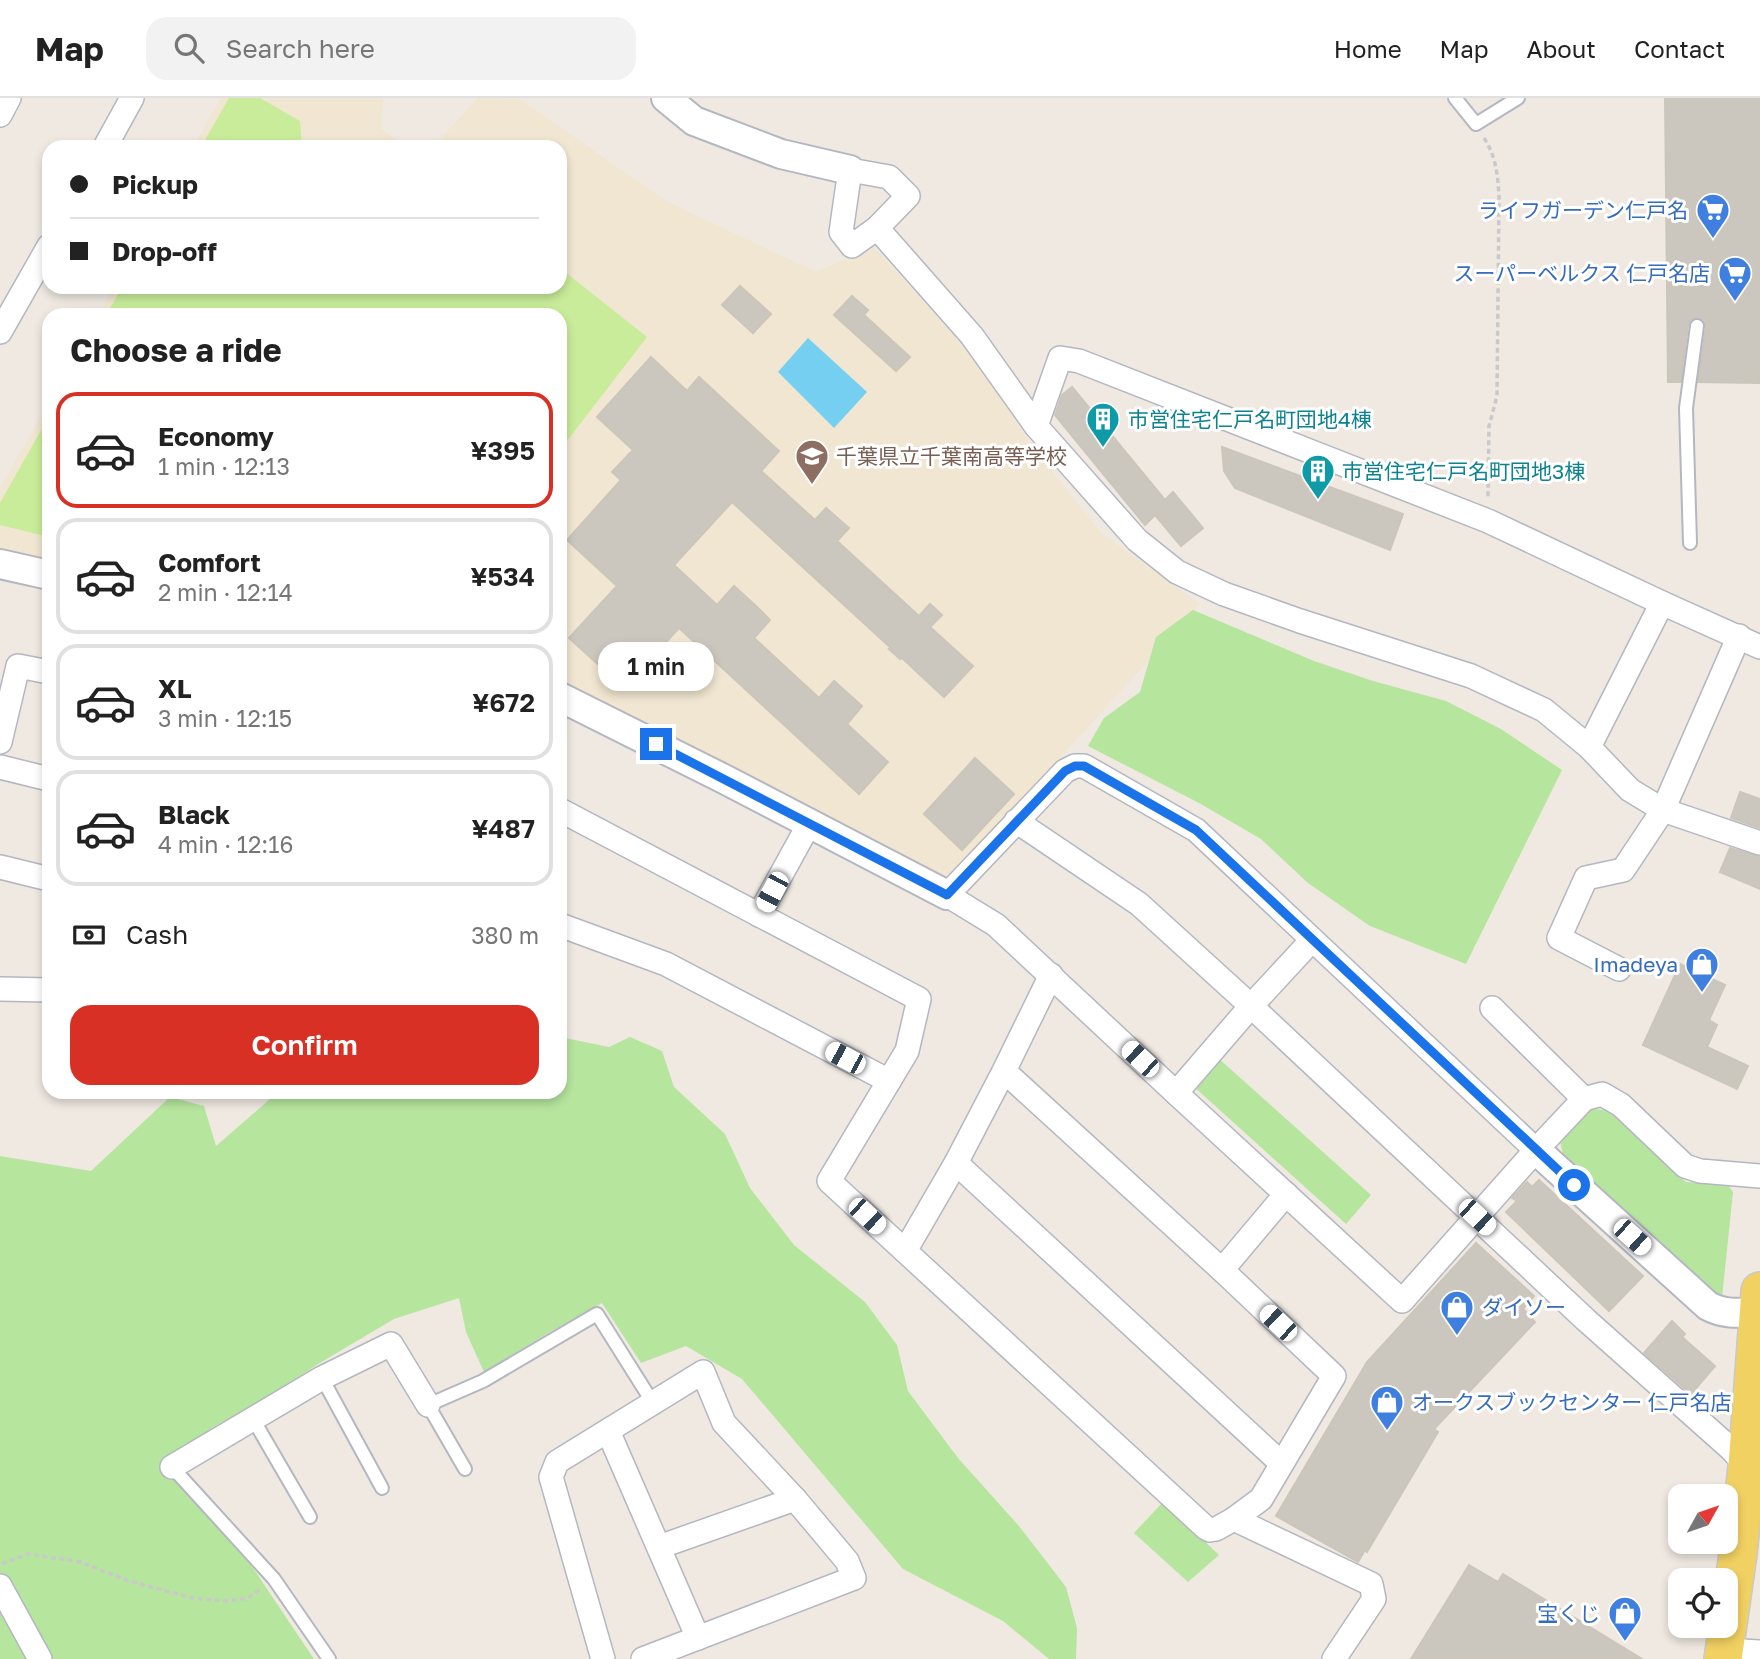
<!DOCTYPE html>
<meta charset="utf-8">
<style>
:root{--surface:#fff;--page:#f2f2f2;--text:#222;--muted:#767676;--line:#e0e0e0;--accent:#d93025}
body{margin:0;font-family:"Golos Text","Noto Sans JP",sans-serif;background:var(--page);color:var(--text);height:100vh;display:flex;flex-direction:column;font-size:26px;white-space:nowrap}
*{box-sizing:border-box;margin:0}
p{font-size:23px;color:var(--muted)}
.icon{flex:none;width:38px;height:38px;fill:none;stroke:currentColor;stroke-width:2;stroke-linecap:round;stroke-linejoin:round}
.map{position:relative;flex:1;overflow:hidden}
.sheet{position:absolute;left:42px;top:210px;width:525px;height:791px;display:flex;flex-direction:column;background:var(--surface);border-radius:21px;box-shadow:0 4px 10px #0003}
.sheet>*{flex:none}
.hud{position:absolute;left:42px;top:42px;width:525px;height:154px;border-radius:21px;box-shadow:0 4px 10px #0003;display:grid;align-content:center;height:154px;padding:0 28px;background:var(--surface)}
.needle{width:46px;rotate:50deg}
.tools{position:absolute;left:1668px;top:1386px;display:grid;gap:14px}
.tools a{display:grid;place-items:center;width:70px;height:70px;border-radius:14px;background:var(--surface);box-shadow:0 4px 10px #0003;font-size:35px}
.end{position:absolute;width:32px;height:32px;margin:-16px;border:9px solid #1a73e8;background:#fff;box-shadow:0 0 0 4px #fff}
.from{border-radius:50%}
.bubble{position:absolute;height:49px;border-radius:21px;background:var(--surface);box-shadow:0 4px 10px #0003;font-size:23px;font-weight:600;line-height:49px;text-align:center}
.car{position:absolute;width:21px;height:42px;margin:-21px -10px;border-radius:9px;box-shadow:0 0 5px 2px #0007;background:linear-gradient(#fff 24%,#345 0 40%,#fff 0 76%,#345 0 86%,#fff 0)}
.hud b{display:flex;align-items:center;gap:24px;height:66px;font-size:26px}
.hud b+b{border-top:2px solid var(--line)}
.hud i{width:18px;height:18px;background:var(--text)}
ul{padding:0;list-style:none}
li{display:flex;align-items:center;gap:21px;height:116px;margin:0 14px 10px;padding:0 14px;border:4px solid var(--line);border-radius:21px}
li div{flex:1}
li b{display:block;font-size:26px}
li em{font-style:normal;font-weight:600}
li.selected{border-color:var(--accent)}
li>.icon{width:63px;height:63px;stroke-width:1.5}
h2{padding:0 28px;font-size:32px;line-height:84px}
.pay{display:flex;align-items:center;gap:18px;height:77px;padding:0 28px;font-size:26px}
.pay p{margin-inline-start:auto}
.button{display:flex;gap:14px;margin-top:auto;padding:14px 28px}
.button a{flex:1;height:80px;border-radius:21px;background:var(--accent);color:#fff;font-size:28px;font-weight:600;line-height:80px;text-align:center}
header{display:flex;align-items:center;gap:42px;box-sizing:border-box;height:98px;padding:0 35px;background:var(--surface);border-bottom:2px solid var(--line)}
header strong{font-size:33px}
nav{display:flex;gap:38px;margin-inline-start:auto;font-size:24px}
.search{width:490px;height:63px;background:var(--page);display:flex;align-items:center;gap:18px;box-sizing:border-box;padding:0 24px;border-radius:21px;color:var(--muted);font-size:26px}
.map>svg:first-child{display:block}
.education{fill:#f0e6d1}
.green{fill:#b6e59e}
.pitch{fill:#c9ec9a}
.water{fill:#75cff0}
.building{fill:#cbc7bf;stroke:#cbc5ba;stroke-width:2}
.lines{fill:none;stroke-linecap:round;stroke-linejoin:round}
.service-casing{stroke:#b4b7c1;stroke-width:16}
.minor-casing{stroke:#b4b7c1;stroke-width:26}
.tertiary-casing{stroke:#b4b7c1;stroke-width:32}
.primary-casing{stroke:#c9c9c9;stroke-width:40}
.path{stroke:#c9c9c9;stroke-width:3.5;stroke-dasharray:5 3.5;stroke-linecap:butt}
.service{stroke:#fff;stroke-width:12}
.minor{stroke:#fff;stroke-width:23}
.tertiary{stroke:#fff;stroke-width:28}
.primary{stroke:#f2d163;stroke-width:37}
.route{stroke:#1a73e8;stroke-width:9}
.labels{text-anchor:middle;dominant-baseline:central;stroke-width:6;stroke-linejoin:round;paint-order:stroke}
.shop-label{font-size:21px;fill:#366cbe;stroke:#fff;text-anchor:end}
.culture-label{font-size:21px;fill:#0d838f;stroke:#fff;text-anchor:start}
.education-label{font-size:21px;fill:#785e54;stroke:#fff;text-anchor:start}
</style>
<header>
<strong>Map</strong>
<div class="search"><svg class="icon" aria-label="search" viewBox="0 0 24 24"><circle cx="10" cy="10" r="6"/><path d="M15 15l6 6"/></svg>Search here</div>
<nav><a>Home</a><a>Map</a><a>About</a><a>Contact</a></nav>
</header>
<div class="map">
<svg width="1760" height="1561" viewBox="0 0 1760 1561">
<rect width="100%" height="100%" fill="#efe9e1"/>
<g class="education">
<path d="M221,0H383L381,31L406,49H193Z"/>
<path d="M478,0L520,1L666,103L816,174L874,149L986,273L1027,342L1101,435L1200,506L955,775L935,778L560,586V217H98L114,189H560V49H433Z"/>
<path d="M49,304V463L0,451V390Z"/>
</g>
<g class="green">
<path d="M1193,512L1314,563L1373,583L1446,603L1501,631L1562,672L1466,866L1370,828L1308,785L1261,741L1199,705L1088,648L1104,620L1140,594L1156,539Z"/>
<path d="M560,939L609,949L630,939L662,953L674,989L725,1036L750,1090L794,1147L865,1204L897,1247L908,1293L958,1360L1019,1428L1066,1489L1077,1530L1076,1561H1049L1003,1523L903,1471L742,1281L686,1248L641,1265L602,1205L548,1235L484,1274L466,1234L459,1200L394,1221L318,1266L269,1299L213,1329L176,1363L247,1461L314,1561H0V1058L91,1073L170,999L204,1008L216,1048L278,994H560Z"/>
<path d="M1217,959L1371,1097L1346,1126L1192,987Z"/>
<path d="M1592,1011L1607,1012L1686,1084L1728,1087L1733,1094L1722,1200L1713,1198L1564,1060L1560,1043Z"/>
<path d="M1163,1404L1219,1457L1188,1484L1134,1435Z"/>
</g>
<g class="pitch">
<path d="M229,0H260L300,23L302,49H201Z"/>
<path d="M560,170L647,239L560,352V217H106L122,189H560Z"/>
<path d="M49,318V439L0,427V405Z"/>
</g>
<path class="water" d="M808,240L867,294L834,330L778,274Z"/>
<g class="building">
<path d="M1665,0H1760V285L1698,284L1706,228L1703,222L1697,219L1691,222L1688,227L1681,284H1668Z"/>
<path d="M740,188L771,216L753,235L722,207Z"/>
<path d="M852,198L868,212L864,217L910,259L896,273L834,217Z"/>
<path d="M651,259L687,293L699,279L779,353L761,373L815,422L826,410L849,430L837,443L919,518L930,506L942,517L930,529L973,568L944,599L902,560L900,561L889,551L891,550L732,404L674,467L717,507L734,488L756,508L770,522L754,540L819,600L834,583L862,608L847,626L888,664L859,696L679,530L624,590L569,540L617,488L567,442L621,382L612,374L633,352L597,319Z"/>
<path d="M1072,289L1165,402L1173,394L1203,430L1181,448L1155,417L1145,427L1055,317L1062,297Z"/>
<path d="M1222,349L1403,416L1390,452L1235,390L1224,373Z"/>
<path d="M975,660L1014,696L962,752L924,716Z"/>
<path d="M1740,694L1760,701V730L1731,720Z"/>
<path d="M1730,750L1760,759V791L1720,774Z"/>
<path d="M1680,866L1725,887L1709,922L1717,927L1707,949L1748,968L1737,991L1643,947Z"/>
<path d="M1539,1082L1643,1178L1609,1213L1506,1114L1517,1103L1512,1100L1527,1084L1532,1089Z"/>
<path d="M1476,1145L1534,1198L1523,1211L1535,1224L1434,1331L1438,1334L1367,1454L1365,1452L1358,1464L1276,1418L1367,1264Z"/>
<path d="M1672,1223L1685,1236L1682,1239L1715,1268L1691,1296L1644,1255Z"/>
<path d="M1469,1467L1498,1484L1503,1476L1642,1561H1411Z"/>
</g>
<g class="lines">
<defs>
<g id="service">
<path d="M1455,0L1476,26L1518,0"/>
<path d="M1690,445L1686,310L1697,228"/>
<path d="M322,1280L382,1390"/>
<path d="M253,1321L310,1419"/>
<path d="M172,1369L274,1481L329,1561"/>
<path d="M465,1371L428,1307L483,1283L597,1216L653,1305"/>
</g>
<g id="minor">
<path d="M0,17L9,0"/>
<path d="M105,49L132,0"/>
<path d="M850,72L889,79L908,98L877,130L852,148L841,134Z"/>
<path d="M877,130L972,238L1036,328L1137,442L1177,474L1224,496L1300,523L1471,578L1544,612L1589,649L1630,692L1663,712L1760,745"/>
<path d="M0,234L49,148"/>
<path d="M1036,328L1060,260L1079,263L1488,423L1662,505L1760,549"/>
<path d="M0,644L18,568L49,574"/>
<path d="M1589,649L1662,505"/>
<path d="M0,669L49,681"/>
<path d="M560,712L919,901L907,953L829,1083L905,1153"/>
<path d="M1016,723L1139,806L1251,908L1586,1222L1731,1351L1747,1368"/>
<path d="M0,769L49,781"/>
<path d="M759,817L809,726"/>
<path d="M560,827L666,866L889,983"/>
<path d="M1619,871L1559,840L1586,780L1623,772L1663,712L1739,538"/>
<path d="M0,891L49,892"/>
<path d="M1492,910L1584,1001"/>
<path d="M1004,973L1222,1172L1334,1278L1261,1401L1234,1421L1216,1431L1210,1432L1206,1430L905,1153L956,1065L1004,973L1051,877"/>
<path d="M1176,995L1251,908L1312,842"/>
<path d="M1536,1052L1196,732L1084,668H1075L1065,673L947,797L996,827L1176,995L1402,1203L1536,1052L1584,1001L1602,996L1621,1007L1685,1068L1700,1073L1760,1078"/>
<path d="M956,1065L1281,1365"/>
<path d="M1222,1172L1286,1096"/>
<path d="M608,1333L698,1540"/>
<path d="M172,1369L322,1280L391,1246L428,1307"/>
<path d="M1234,1421L1371,1486L1374,1501L1334,1561"/>
<path d="M659,1449L795,1401"/>
<path d="M0,1488L40,1561"/>
<path d="M1725,1552L1760,1554"/>
<path d="M603,1561L551,1379L557,1364L703,1274L724,1325L795,1401L847,1463L854,1480L643,1561"/>
</g>
<g id="tertiary">
<path d="M666,0L694,23L781,56L850,72"/>
<path d="M0,466L49,477"/>
<path d="M560,599L724,681L947,797"/>
<path d="M1536,1052L1708,1208C1725,1217 1740,1215 1759,1214"/>
</g>
<path id="primary" d="M1723,1561L1738,1456L1747,1368L1760,1193"/>
</defs>
<use href="#service" class="service-casing"/>
<use href="#minor" class="minor-casing"/>
<use href="#tertiary" class="tertiary-casing"/>
<use href="#primary" class="primary-casing"/>
<g class="path">
<path d="M1484,40C1496,58 1498,78 1499,99L1497,298L1489,328L1488,399"/>
<path d="M2,1466L28,1456L80,1464L129,1483L193,1500L225,1503L248,1500L262,1490"/>
</g>
<use href="#service" class="service"/>
<use href="#minor" class="minor"/>
<use href="#tertiary" class="tertiary"/>
<use href="#primary" class="primary"/>
</g>
<g class="lines">
<path class="route" d="M656,646L947,797L1065,673L1075,668H1084L1196,732L1574,1087"/>
</g>
<defs>
<symbol id="supermarket-pin" viewBox="-11 -11 22 30"><path d="M0 17L-7.5 6A9.5 9.5 0 1 1 7.5 6Z" fill="#3f7fe0" stroke="#fff"/><path d="M-6-5.5h2.5l.6 2H6L4.5 2H-2.5L-4.4-4H-6ZM-1.5 3.2a1.3 1.3 0 1 0 .1 0ZM3 3.2a1.3 1.3 0 1 0 .1 0Z" fill="#fff"/></symbol>
<symbol id="building-pin" viewBox="-11 -11 22 30"><path d="M0 17L-7.5 6A9.5 9.5 0 1 1 7.5 6Z" fill="#0f9aa8" stroke="#fff"/><path d="M-4-6H4V6H1V3H-1V6H-4ZM-2.5-4.3h1.7v1.8h-1.7ZM.8-4.3h1.7v1.8H.8ZM-2.5-1h1.7V.8h-1.7ZM.8-1h1.7V.8H.8Z" fill="#fff"/></symbol>
<symbol id="school-pin" viewBox="-11 -11 22 30"><path d="M0 17L-7.5 6A9.5 9.5 0 1 1 7.5 6Z" fill="#8d6e63" stroke="#fff"/><path d="M0-5L7-2L0 1L-7-2ZM-4 1L0 2.5L4 1V4Q0 6-4 4Z" fill="#fff"/></symbol>
<symbol id="shop-pin" viewBox="-11 -11 22 30"><path d="M0 17L-7.5 6A9.5 9.5 0 1 1 7.5 6Z" fill="#3f7fe0" stroke="#fff"/><path d="M-5-2.5h2.3a2.7 3.5 0 0 1 5.4 0H5L5.5 6h-11ZM-1.5-2.5h3a1.5 2.3 0 0 0-3 0Z" fill="#fff"/></symbol>
</defs>
<g fill-rule="evenodd">
<use href="#supermarket-pin" x="1694" y="93" width="38" height="52"/>
<use href="#supermarket-pin" x="1716" y="156" width="38" height="52"/>
<use href="#building-pin" x="1084" y="302" width="38" height="52"/>
<use href="#school-pin" x="793" y="339" width="38" height="52"/>
<use href="#building-pin" x="1299" y="354" width="38" height="52"/>
<use href="#shop-pin" x="1683" y="847" width="38" height="52"/>
<use href="#shop-pin" x="1438" y="1190" width="38" height="52"/>
<use href="#shop-pin" x="1368" y="1285" width="38" height="52"/>
<use href="#shop-pin" x="1606" y="1496" width="38" height="52"/>
</g>
<g class="labels">
<g class="shop-label">
<text x="1688" y="112">ライフガーデン仁戸名</text>
<text x="1710" y="175">スーパーベルクス 仁戸名店</text>
<text x="1678" y="866">Imadeya</text>
<text x="1482" y="1209" text-anchor="start">ダイソー</text>
<text x="1412" y="1304" text-anchor="start">オークスブックセンター 仁戸名店</text>
<text x="1600" y="1515">宝くじ</text>
</g>
<g class="culture-label">
<text x="1128" y="321">市営住宅仁戸名町団地4棟</text>
<text x="1342" y="373">市営住宅仁戸名町団地3棟</text>
</g>
<g class="education-label">
<text x="836" y="358">千葉県立千葉南高等学校</text>
</g>
</g>
</svg>
<div class="tools">
<a><svg class="needle" viewBox="-14 -14 28 28"><path d="M0-13l5 13h-10z" fill="#e53935"/><path d="M0 13l5-13h-10z" fill="#767676"/></svg></a>
<a><svg class="icon" aria-label="locate" viewBox="0 0 24 24"><circle cx="12" cy="12" r="6"/><path d="M12 2v4M12 18v4M2 12h4M18 12h4"/></svg></a>
</div>
<i class="end from" style="left:1574px;top:1087px"></i>
<i class="end" style="left:656px;top:646px"></i>
<div class="bubble" style="left:598px;top:544px;width:116px">1 min</div>
<i class="car" style="left:772px;top:794px;rotate:208deg"></i>
<i class="car" style="left:845px;top:960px;rotate:298deg"></i>
<i class="car" style="left:1140px;top:961px;rotate:313deg"></i>
<i class="car" style="left:867px;top:1118px;rotate:133deg"></i>
<i class="car" style="left:1477px;top:1119px;rotate:133deg"></i>
<i class="car" style="left:1632px;top:1139px;rotate:132deg"></i>
<i class="car" style="left:1278px;top:1225px;rotate:313deg"></i>
<div class="hud">
<b><i class="from"></i>Pickup</b>
<b><i></i>Drop-off</b>
</div>
<section class="sheet">
<h2>Choose a ride</h2>
<ul>
<li class="selected"><svg class="icon" aria-label="car" viewBox="0 0 24 24"><path d="M5 17H2v-5l4-1 3-4h7l3 4 3 1v5h-3M9 17h6M6 11h13"/><circle cx="7" cy="17" r="2"/><circle cx="17" cy="17" r="2"/></svg><div><b>Economy</b><p>1 min · 12:13</p></div><em>¥395</em></li>
<li><svg class="icon" aria-label="car" viewBox="0 0 24 24"><path d="M5 17H2v-5l4-1 3-4h7l3 4 3 1v5h-3M9 17h6M6 11h13"/><circle cx="7" cy="17" r="2"/><circle cx="17" cy="17" r="2"/></svg><div><b>Comfort</b><p>2 min · 12:14</p></div><em>¥534</em></li>
<li><svg class="icon" aria-label="car" viewBox="0 0 24 24"><path d="M5 17H2v-5l4-1 3-4h7l3 4 3 1v5h-3M9 17h6M6 11h13"/><circle cx="7" cy="17" r="2"/><circle cx="17" cy="17" r="2"/></svg><div><b>XL</b><p>3 min · 12:15</p></div><em>¥672</em></li>
<li><svg class="icon" aria-label="car" viewBox="0 0 24 24"><path d="M5 17H2v-5l4-1 3-4h7l3 4 3 1v5h-3M9 17h6M6 11h13"/><circle cx="7" cy="17" r="2"/><circle cx="17" cy="17" r="2"/></svg><div><b>Black</b><p>4 min · 12:16</p></div><em>¥487</em></li>
</ul>
<div class="pay"><svg class="icon" aria-label="cash" viewBox="0 0 24 24"><path d="M3 7h18v10H3z"/><circle cx="12" cy="12" r="2"/></svg>Cash<p>380 m</p></div>
<div class="button"><a>Confirm</a></div>
</section>
</div>
